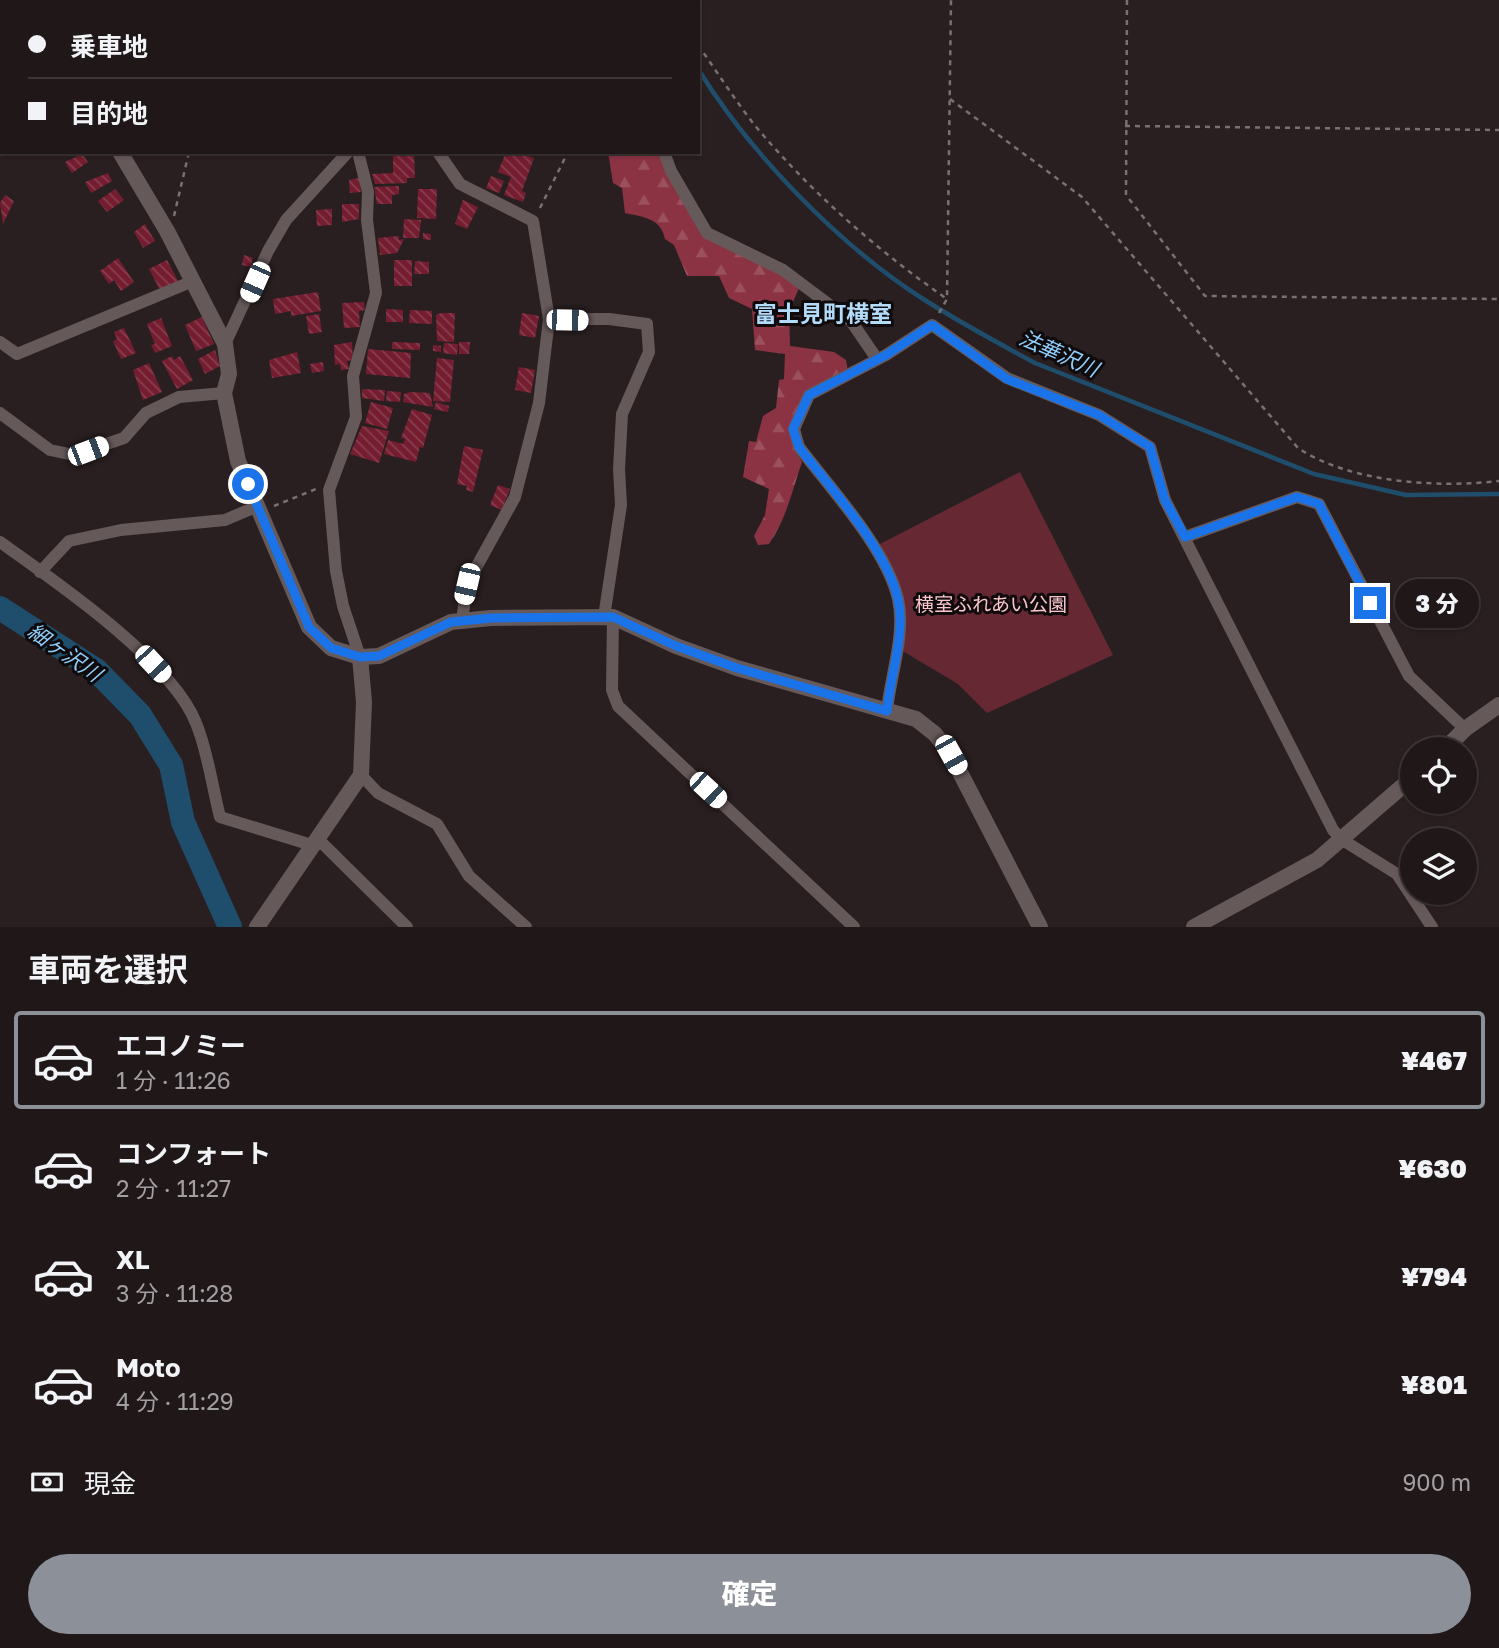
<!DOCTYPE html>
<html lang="ja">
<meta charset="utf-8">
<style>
:root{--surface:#201718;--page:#2d2425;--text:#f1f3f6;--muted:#a29fa2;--line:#3d3637;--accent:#8c9099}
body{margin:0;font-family:"Golos Text","Noto Sans JP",sans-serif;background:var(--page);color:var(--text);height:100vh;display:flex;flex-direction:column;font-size:26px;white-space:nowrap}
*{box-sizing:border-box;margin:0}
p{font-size:23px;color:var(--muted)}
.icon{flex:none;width:38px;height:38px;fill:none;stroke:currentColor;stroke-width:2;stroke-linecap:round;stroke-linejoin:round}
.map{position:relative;height:927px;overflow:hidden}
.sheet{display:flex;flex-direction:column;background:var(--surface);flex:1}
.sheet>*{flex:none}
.hud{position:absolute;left:0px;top:0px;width:700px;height:154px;box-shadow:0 2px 5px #0004,0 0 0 2px var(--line);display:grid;align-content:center;height:154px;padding:0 28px;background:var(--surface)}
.controls{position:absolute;left:1400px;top:737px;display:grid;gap:14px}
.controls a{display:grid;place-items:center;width:77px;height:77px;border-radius:50%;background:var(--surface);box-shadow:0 2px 5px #0004,0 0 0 2px var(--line);font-size:35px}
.end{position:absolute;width:32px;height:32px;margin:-16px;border:9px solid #1a73e8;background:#fff;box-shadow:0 0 0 4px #fff}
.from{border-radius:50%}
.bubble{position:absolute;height:49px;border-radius:24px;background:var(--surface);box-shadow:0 2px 5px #0004,0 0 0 2px var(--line);font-size:23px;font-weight:800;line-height:49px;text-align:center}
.car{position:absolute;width:21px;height:42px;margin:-21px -10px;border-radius:9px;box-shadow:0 0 5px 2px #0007;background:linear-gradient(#fff 24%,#345 0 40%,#fff 0 76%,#345 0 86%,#fff 0)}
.hud b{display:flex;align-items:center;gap:24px;height:66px;font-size:26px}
.hud b+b{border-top:2px solid var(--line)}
.hud i{width:18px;height:18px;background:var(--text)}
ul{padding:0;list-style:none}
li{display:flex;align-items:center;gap:21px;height:98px;margin:0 14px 10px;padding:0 14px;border:4px solid transparent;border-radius:7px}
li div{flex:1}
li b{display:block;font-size:26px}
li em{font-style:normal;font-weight:800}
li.active{border-color:var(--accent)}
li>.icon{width:63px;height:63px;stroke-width:1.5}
h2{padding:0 28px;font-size:32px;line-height:84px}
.pay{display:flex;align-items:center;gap:18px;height:77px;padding:0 28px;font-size:26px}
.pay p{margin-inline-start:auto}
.button{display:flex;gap:14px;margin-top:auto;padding:14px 28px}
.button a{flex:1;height:80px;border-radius:42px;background:var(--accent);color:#fff;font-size:28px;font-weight:800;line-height:80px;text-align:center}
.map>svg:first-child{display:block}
.forest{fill:url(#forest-firs)}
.park{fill:#662933}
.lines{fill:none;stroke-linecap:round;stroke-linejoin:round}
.stream{stroke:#1f4d6c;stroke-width:4.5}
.river{stroke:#1f4d6c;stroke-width:24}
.building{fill:url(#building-back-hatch)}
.path{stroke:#7a7071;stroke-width:2.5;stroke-dasharray:5 5;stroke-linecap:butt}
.minor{stroke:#66595a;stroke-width:12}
.tertiary{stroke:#66595a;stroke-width:16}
.route{stroke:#1a73e8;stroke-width:9}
.labels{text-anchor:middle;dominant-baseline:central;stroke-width:6;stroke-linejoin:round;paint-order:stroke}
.park-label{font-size:19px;fill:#fac6cb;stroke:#0f0a0b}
.water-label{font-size:21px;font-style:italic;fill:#90cefc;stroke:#0f0a0b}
.quarter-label{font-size:23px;font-weight:bold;fill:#b3dbfa;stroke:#0f0a0b}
</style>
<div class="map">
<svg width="1499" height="927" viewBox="0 0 1499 927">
<defs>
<pattern id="forest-firs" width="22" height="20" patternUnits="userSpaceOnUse" patternTransform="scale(1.75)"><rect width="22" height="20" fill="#8b3343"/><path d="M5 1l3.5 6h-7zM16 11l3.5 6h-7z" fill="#9b505e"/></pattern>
<pattern id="building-back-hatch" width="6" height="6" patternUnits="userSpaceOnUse" patternTransform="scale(1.75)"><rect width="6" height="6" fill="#741d30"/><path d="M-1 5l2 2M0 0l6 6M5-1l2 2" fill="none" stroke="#883d4e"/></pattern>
</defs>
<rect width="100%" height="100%" fill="#2a1f20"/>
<path class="forest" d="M608,152H660L704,236L762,262L799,288L789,311L790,346L834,352L846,360L848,371L806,392L796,452L802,462C792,491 786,520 769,544L758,545L754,536L765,515L769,489L743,477L749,441L756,442L763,416L776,408L779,380L784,379L785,354L755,350L752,309L729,298L719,276H687L674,245L665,239C661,218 643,217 625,213L622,188L613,183Z"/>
<path class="park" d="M1020,472L1113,655L987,713L958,684L901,650L904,599L878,545Z"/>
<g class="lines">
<g class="stream">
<path d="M660,0V2"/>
<path d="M698,69C750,153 837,243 920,297C957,321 996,342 1035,363L1314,474L1406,495L1499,494"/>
</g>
<path class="river" d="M0,608L96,670L140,715L171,765L183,822L230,927"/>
</g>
<g class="building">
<path d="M393,152H414L415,178H407V183L375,184L372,174L393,173Z"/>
<path d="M506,152H518L534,158L522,191L526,193L523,202L504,195L511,177L498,172Z"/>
<path d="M82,154L88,162L72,173L65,162Z"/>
<path d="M108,173L112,181L91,193L85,182Z"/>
<path d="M491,176L504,181L499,193L486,188Z"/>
<path d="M359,178L361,192L350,193L349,180Z"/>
<path d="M399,186V194L392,195V204H377L374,187Z"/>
<path d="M115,189L124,200L107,212L98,201Z"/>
<path d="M418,189H437L436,219L417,218Z"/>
<path d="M5,195L14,201L3,224L0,203Z"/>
<path d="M463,200L478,207L467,229L455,224Z"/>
<path d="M342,204H359V219L342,222Z"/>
<path d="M332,209V225L317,226L316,210Z"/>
<path d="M404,219L421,220L419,238H403Z"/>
<path d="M145,224L155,241L143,248L134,232Z"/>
<path d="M423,233L431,234V240L423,239Z"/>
<path d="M399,236V240L404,239L397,253L380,255L378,238Z"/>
<path d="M244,255L253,258L251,267L242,265Z"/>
<path d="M118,258L134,282L121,291L114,280L109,284L100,271Z"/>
<path d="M167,260L178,281L160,290L149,269Z"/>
<rect x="394" y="260" width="18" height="26"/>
<path d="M415,261L429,262V274H414Z"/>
<path d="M318,292L321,311L291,316V311L275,314L273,299Z"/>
<path d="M364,302L365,310L359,311L360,327L344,328L342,303Z"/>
<path d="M386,309L403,310V322H386Z"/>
<path d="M410,310L432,311V324L409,323Z"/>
<path d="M441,313H455L454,342L437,341L436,315Z"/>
<path d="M522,313L539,316L535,338L519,335Z"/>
<path d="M319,314L322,332L309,334L306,316Z"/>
<path d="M202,317L214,344L196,351L185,325Z"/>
<path d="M161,318L172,346L155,353L151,345L155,344L147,324Z"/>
<path d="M124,328L136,353L121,359L113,341L117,339L114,332Z"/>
<path d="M352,342L353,360L347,361L349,369L341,370L340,364L335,365L334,345Z"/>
<path d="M392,342L420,343V350L392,349Z"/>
<path d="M459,342H470L469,354H459Z"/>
<path d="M444,343L458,344L457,355L443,353Z"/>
<path d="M433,345L441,346V352L433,351Z"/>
<path d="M368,349L411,353L410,378L366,374Z"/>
<path d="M215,350L220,366L205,374L198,359Z"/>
<path d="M297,352L301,373L272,378L269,360Z"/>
<path d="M172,356L174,360L180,356L193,380L177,389L162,361Z"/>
<path d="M437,358L454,360L450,402L433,401Z"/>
<path d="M323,362L324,371L312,373L310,364Z"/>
<path d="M149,363L162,392L143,400L133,370Z"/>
<path d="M519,367L535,370L531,393L515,390Z"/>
<path d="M362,389L385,390L384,401L362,398Z"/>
<path d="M387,391L401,392L400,402L386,401Z"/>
<path d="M410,392L430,393L433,407L403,402L404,394Z"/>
<path d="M371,402L393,408L387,429L365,423Z"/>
<path d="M436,402L449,406L448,412L434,409Z"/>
<path d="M412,409L432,415L423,448L420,447L416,462L384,454L388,440L403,444L405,439L401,438Z"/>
<path d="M362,426L389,431L379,463L350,454Z"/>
<path d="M464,446L483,450L473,492L466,490L467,486L457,484Z"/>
<path d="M498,485L510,489L502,510L490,505Z"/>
</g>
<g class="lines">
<g class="path">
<path d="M551,0L553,2"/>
<path d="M674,0L675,2"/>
<path d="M1127,0L1126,195L1205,296L1499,299"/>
<path d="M51,2V0"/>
<path d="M226,2V0"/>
<path d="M698,45C718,73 736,102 757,128C812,193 878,251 947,299"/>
<path d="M950,99L1082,197L1298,448C1351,483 1437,488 1499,481"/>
<path d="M1125,126L1499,130"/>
<path d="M540,208L568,152"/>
<path d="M174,216L189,152"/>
<path d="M939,313L947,299L951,0"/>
<path d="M274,506L316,489"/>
</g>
<g class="minor">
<path d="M584,0L586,2"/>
<path d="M401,2L402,0"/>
<path d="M488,2L490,0"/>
<path d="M358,152L368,192L367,220L376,293L353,376L356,417L329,490L336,571L343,606L360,657"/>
<path d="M438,152L460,184L533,221L549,319L539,403L515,497L467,584L462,621"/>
<path d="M664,152L671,171L707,233L783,270L851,321L877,359"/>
<path d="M549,319H609L647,324L649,352L622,414L619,469L621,505L604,617"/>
<path d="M0,342L17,354L193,281"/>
<path d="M225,344L268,251L286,220L348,152"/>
<path d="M0,413L50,450L74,455L124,438L146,413L179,397L224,393"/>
<path d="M1185,537L1297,497L1319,504L1409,676L1465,729"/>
<path d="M0,542C55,581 172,661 196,723C208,752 212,786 220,817L315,846"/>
<path d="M40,572L69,541L121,530L225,520L258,506"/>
<path d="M613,617L612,690L618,706L854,927"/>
<path d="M887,711C890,677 906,634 898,599C886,548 831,489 799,447L794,429L809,395L886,355L932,325L1007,378L1099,415L1150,447L1165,500L1333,830L1341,839L1397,874L1432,927"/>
<path d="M361,775L378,793L437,824L469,876L526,927"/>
<path d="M319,840L407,927"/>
</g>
<g class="tertiary">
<path d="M0,0L2,2"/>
<path d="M120,152L167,231L225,344L229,374L224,393L238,461L309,627L331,648L360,657L379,656L451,622L491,618L613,617L676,646L737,668L916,719L935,734L951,755L1040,927"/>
<path d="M1445,749L1465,729L1499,705"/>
<path d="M257,927L361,775L364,702L360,657"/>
<path d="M1194,927L1317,860L1412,778"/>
</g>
</g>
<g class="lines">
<path class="route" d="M248,484L309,627L331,648L360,657L379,656L451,622L491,618L613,617L676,646L737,668L887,711C890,676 906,634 898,599C886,548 831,489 799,447L793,429L809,395L886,355L932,325L1007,379L1099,415L1150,447L1165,500L1185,537L1297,497L1319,504L1370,603"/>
</g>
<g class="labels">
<g class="park-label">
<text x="991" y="603">横室ふれあい公園</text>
</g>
<g class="water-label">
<text transform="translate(1059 353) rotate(24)">法華沢川</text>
<text transform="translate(65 652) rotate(35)">細ヶ沢川</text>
</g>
<g class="quarter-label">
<text x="823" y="313">富士見町横室</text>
</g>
</g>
</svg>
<div class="controls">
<a><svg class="icon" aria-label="locate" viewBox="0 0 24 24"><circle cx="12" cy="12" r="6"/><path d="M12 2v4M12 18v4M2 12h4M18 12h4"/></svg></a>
<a><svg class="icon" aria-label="layers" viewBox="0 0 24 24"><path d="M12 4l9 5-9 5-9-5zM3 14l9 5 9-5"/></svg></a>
</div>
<i class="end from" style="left:248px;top:484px"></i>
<i class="end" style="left:1370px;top:603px"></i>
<div class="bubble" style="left:1395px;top:579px;width:84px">3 分</div>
<i class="car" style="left:255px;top:282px;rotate:204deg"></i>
<i class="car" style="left:567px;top:320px;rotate:91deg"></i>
<i class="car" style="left:88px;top:451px;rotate:69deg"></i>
<i class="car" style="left:467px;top:584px;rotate:193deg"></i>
<i class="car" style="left:153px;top:664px;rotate:137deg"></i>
<i class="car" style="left:951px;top:755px;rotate:151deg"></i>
<i class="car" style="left:708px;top:790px;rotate:133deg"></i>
<div class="hud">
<b><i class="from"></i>乗車地</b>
<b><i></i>目的地</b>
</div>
</div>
<section class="sheet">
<h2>車両を選択</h2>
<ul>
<li class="active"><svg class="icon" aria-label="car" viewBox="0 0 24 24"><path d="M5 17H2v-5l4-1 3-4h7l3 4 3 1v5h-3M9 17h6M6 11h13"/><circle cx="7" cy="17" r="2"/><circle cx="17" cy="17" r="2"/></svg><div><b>エコノミー</b><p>1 分 · 11:26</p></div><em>¥467</em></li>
<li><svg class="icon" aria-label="car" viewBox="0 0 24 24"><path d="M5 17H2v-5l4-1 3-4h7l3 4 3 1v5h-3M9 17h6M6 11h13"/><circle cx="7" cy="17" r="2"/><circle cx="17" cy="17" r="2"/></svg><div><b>コンフォート</b><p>2 分 · 11:27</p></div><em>¥630</em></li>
<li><svg class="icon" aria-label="car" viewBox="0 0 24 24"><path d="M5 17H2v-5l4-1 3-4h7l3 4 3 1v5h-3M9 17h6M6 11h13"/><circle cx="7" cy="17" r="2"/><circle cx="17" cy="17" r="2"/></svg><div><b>XL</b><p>3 分 · 11:28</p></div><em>¥794</em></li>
<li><svg class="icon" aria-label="car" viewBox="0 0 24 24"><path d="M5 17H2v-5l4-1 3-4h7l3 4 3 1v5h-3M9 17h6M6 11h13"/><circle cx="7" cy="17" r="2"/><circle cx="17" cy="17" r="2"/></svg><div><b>Moto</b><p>4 分 · 11:29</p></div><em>¥801</em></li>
</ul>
<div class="pay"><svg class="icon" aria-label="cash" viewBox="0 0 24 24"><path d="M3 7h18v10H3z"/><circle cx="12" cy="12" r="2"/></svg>現金<p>900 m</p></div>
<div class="button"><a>確定</a></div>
</section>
